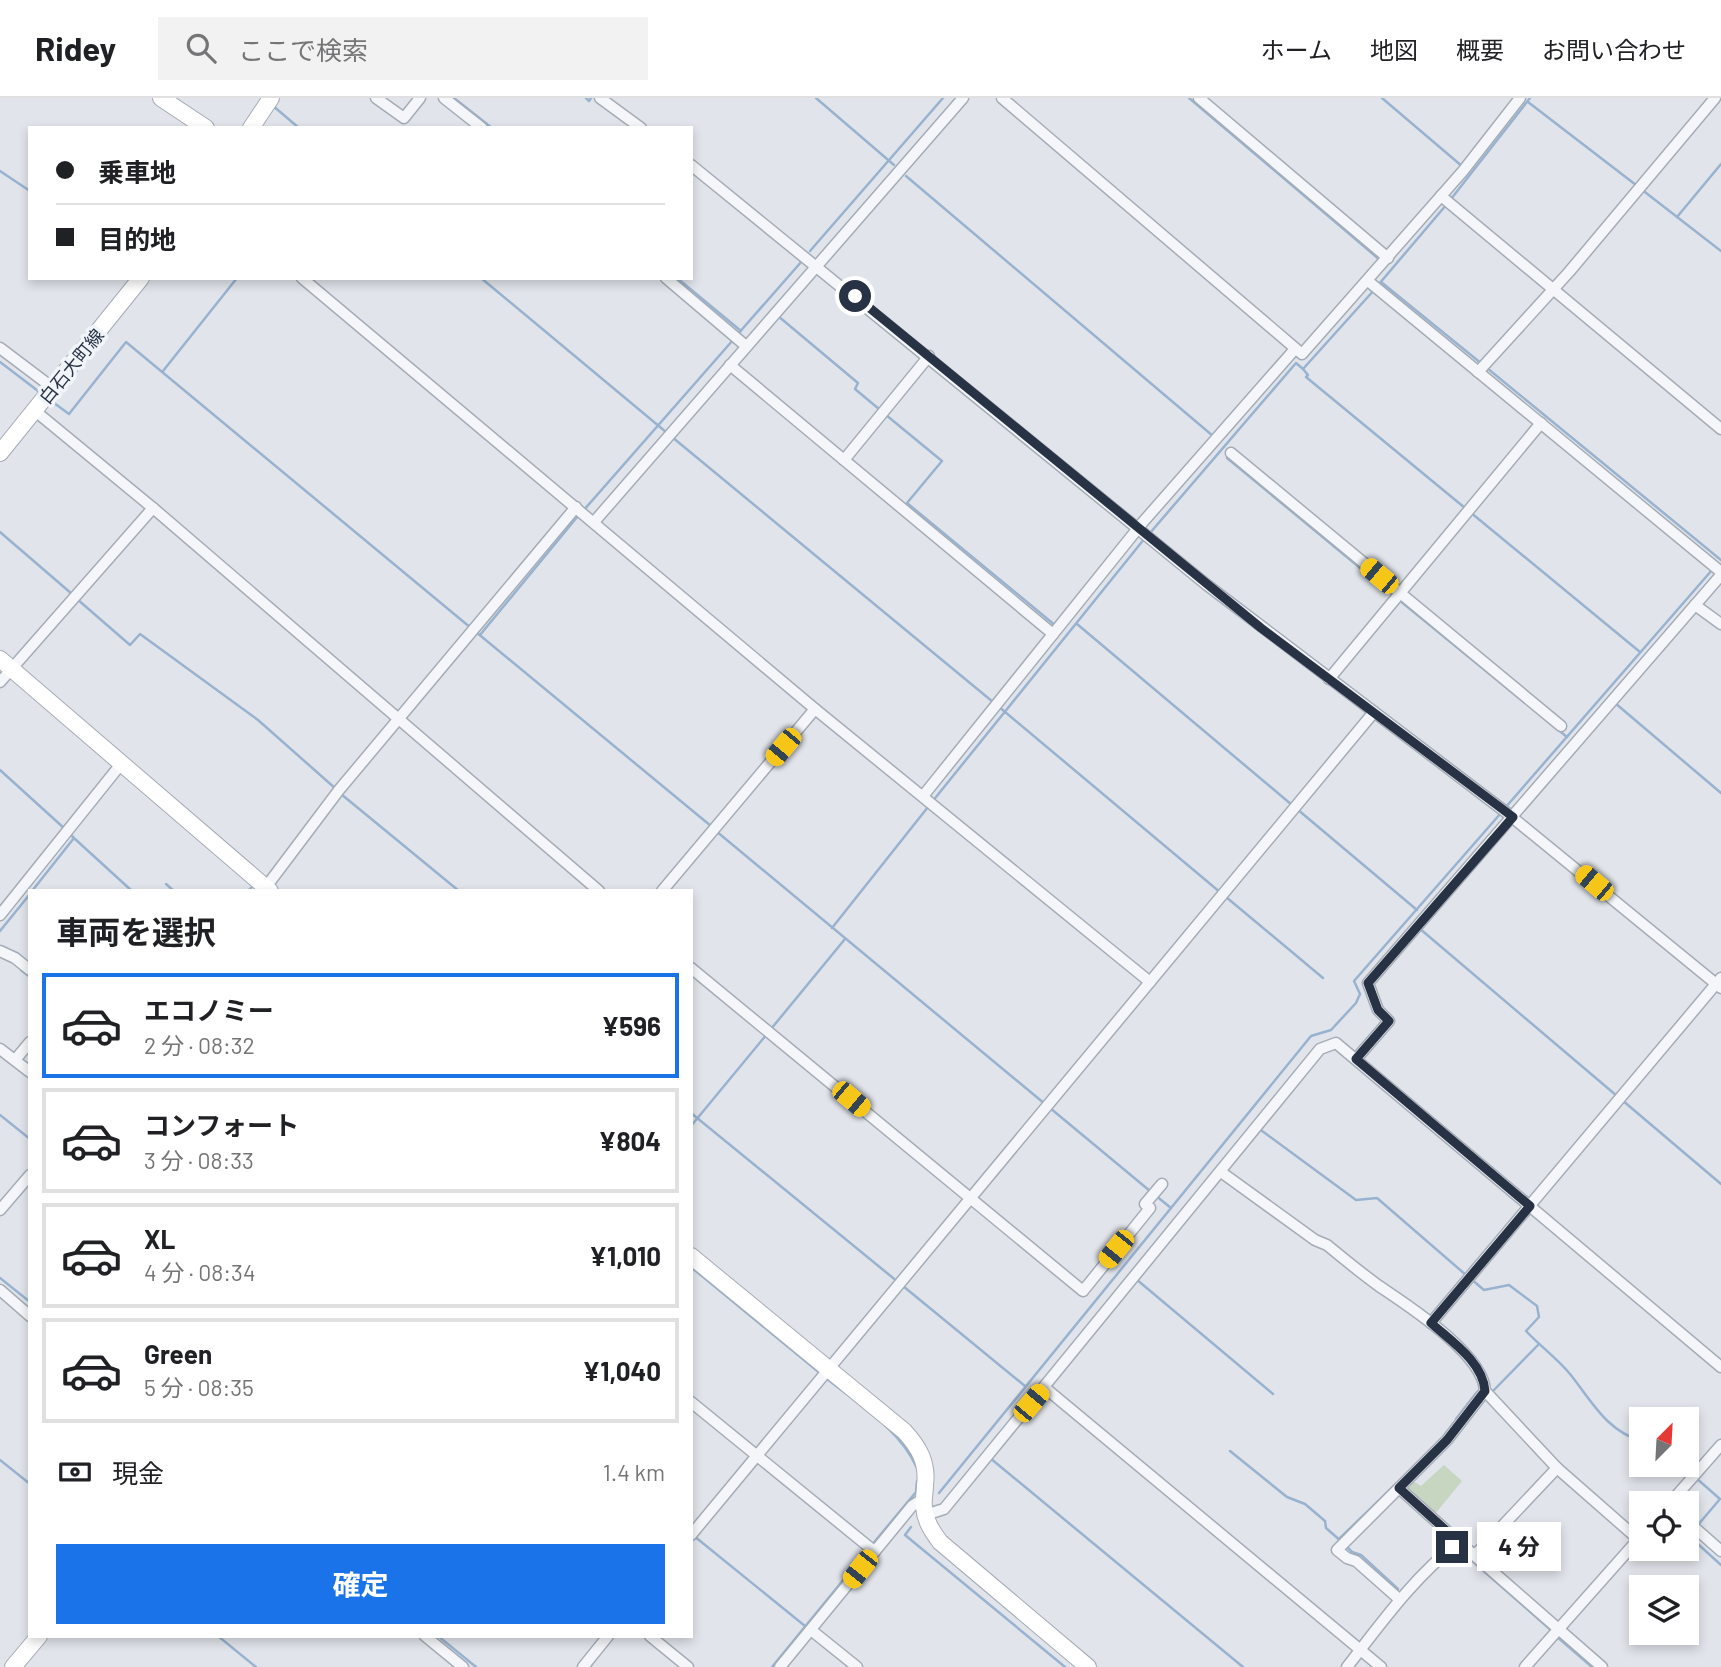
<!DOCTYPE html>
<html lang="ja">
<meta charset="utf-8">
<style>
:root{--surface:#fff;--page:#f2f2f2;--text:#202124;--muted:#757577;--line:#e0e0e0;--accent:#1a73e8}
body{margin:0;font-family:Barlow,"Noto Sans JP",sans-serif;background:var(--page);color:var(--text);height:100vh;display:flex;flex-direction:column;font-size:26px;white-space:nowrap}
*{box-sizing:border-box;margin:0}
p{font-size:23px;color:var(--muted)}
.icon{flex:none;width:38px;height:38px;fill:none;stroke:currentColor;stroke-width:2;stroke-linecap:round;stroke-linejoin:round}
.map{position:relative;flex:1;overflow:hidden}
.panel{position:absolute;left:28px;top:791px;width:665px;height:749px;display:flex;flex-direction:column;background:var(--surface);border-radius:0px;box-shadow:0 4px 10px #0003}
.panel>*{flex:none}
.hud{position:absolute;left:28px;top:28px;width:665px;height:154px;border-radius:0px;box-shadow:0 4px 10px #0003;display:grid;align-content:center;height:154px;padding:0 28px;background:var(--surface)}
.needle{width:46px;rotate:24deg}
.buttons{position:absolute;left:1629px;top:1309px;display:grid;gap:14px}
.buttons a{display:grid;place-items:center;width:70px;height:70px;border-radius:0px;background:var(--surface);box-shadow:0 4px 10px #0003;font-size:35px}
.end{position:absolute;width:32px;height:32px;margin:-16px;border:9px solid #273245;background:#fff;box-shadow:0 0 0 4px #fff}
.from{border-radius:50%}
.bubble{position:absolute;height:49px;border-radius:0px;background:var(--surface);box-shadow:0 4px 10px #0003;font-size:23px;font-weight:700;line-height:49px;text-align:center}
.car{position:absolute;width:21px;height:42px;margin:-21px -10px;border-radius:9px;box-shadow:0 0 5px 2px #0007;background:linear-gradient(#f5c518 24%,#345 0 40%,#f5c518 0 76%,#345 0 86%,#f5c518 0)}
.hud b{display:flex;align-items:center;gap:24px;height:66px;font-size:26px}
.hud b+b{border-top:2px solid var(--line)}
.hud i{width:18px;height:18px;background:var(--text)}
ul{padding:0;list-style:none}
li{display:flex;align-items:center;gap:21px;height:105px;margin:0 14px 10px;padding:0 14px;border:4px solid var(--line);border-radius:0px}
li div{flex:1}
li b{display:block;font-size:26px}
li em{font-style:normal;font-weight:700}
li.selected{border-color:var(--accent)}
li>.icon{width:63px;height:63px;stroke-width:1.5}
h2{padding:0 28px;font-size:32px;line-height:84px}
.pay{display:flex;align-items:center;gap:18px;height:77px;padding:0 28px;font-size:26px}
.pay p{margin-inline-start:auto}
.action{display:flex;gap:14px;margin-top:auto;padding:14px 28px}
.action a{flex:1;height:80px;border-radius:0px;background:var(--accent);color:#fff;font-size:28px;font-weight:700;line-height:80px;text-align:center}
header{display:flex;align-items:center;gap:42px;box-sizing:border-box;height:98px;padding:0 35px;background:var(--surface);border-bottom:2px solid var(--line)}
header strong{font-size:33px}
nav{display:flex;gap:38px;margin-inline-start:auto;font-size:24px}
.search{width:490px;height:63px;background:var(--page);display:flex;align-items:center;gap:18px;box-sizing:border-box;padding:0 24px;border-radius:0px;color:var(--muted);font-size:26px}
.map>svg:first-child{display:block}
.green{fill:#c6d6c1}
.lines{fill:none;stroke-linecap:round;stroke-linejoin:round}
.stream{stroke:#98b2cf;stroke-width:2.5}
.street-casing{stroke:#a5acb6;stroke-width:13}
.secondary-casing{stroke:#a5acb6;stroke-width:18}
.street{stroke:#f4f6f9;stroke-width:10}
.secondary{stroke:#fff;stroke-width:16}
.route{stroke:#273245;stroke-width:9}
.labels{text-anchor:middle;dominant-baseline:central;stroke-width:7;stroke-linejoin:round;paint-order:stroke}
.street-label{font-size:18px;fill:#273245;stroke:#f1f4f8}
</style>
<header>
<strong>Ridey</strong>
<div class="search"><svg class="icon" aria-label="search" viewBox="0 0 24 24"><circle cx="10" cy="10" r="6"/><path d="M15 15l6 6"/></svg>ここで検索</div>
<nav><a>ホーム</a><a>地図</a><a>概要</a><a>お問い合わせ</a></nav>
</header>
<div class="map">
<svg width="1721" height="1569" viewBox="0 0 1721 1569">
<rect width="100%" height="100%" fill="#e1e5eb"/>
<path class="green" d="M1444,1367L1462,1383L1435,1416L1404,1389L1413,1383L1421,1388Z"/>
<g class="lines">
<g class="stream">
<path d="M454,0L492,30"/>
<path d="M586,0L589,3L591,0"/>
<path d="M816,0L894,67"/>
<path d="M1189,0L1380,162"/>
<path d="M1382,0L1463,69"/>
<path d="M1528,4L1636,87"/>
<path d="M272,7L299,30"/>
<path d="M0,73L30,93"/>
<path d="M906,78L1213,338"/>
<path d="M1641,91L1721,153"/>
<path d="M1451,101L1530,0"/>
<path d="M1677,119L1721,66"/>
<path d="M810,153L943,0"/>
<path d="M481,180L666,334"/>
<path d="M677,180L741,233"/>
<path d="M1381,184L1482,266"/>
<path d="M1379,186L1447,106"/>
<path d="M778,218L858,285L855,291L879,311"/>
<path d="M737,237L802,163"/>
<path d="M0,264L42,296"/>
<path d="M1487,270L1721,462"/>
<path d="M1303,271L1308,277L1306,279L1465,410"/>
<path d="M163,273L237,180"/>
<path d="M50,302L69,316L126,244L471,530"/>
<path d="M886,317L942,363L907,405L1056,528"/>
<path d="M672,339L993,604"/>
<path d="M1227,360L1394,498"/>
<path d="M583,413L733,242"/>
<path d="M1470,414L1640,554"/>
<path d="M0,434L72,496"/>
<path d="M1150,435L1296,265L1303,271L1375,191"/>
<path d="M77,501L130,547L140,536L258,622L336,691"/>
<path d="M1399,502L1567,639"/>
<path d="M1077,526L1292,707"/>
<path d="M476,534L711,728"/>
<path d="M480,537L578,418"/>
<path d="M1615,605L1721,695"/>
<path d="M998,608L1221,795"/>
<path d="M0,672L65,731"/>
<path d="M341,696L459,793"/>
<path d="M932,704L1145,440"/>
<path d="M1505,710L1712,472"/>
<path d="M1297,711L1417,812"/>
<path d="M716,733L1045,1006"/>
<path d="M75,741L132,793"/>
<path d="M166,786L174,793"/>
<path d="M32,793L74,740L70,736"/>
<path d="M248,793L251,790"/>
<path d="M1226,799L1323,880"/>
<path d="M832,830L928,709"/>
<path d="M1419,830L1617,998"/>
<path d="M0,833L30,796"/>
<path d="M17,855L27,864"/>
<path d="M23,869L21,872L30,879"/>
<path d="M771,931L845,841"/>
<path d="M1622,1002L1721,1086"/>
<path d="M1050,1010L1150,1093"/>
<path d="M691,1015L898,1184"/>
<path d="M0,1017L30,1041"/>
<path d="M691,1028L767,936"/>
<path d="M1258,1030L1356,1102L1377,1100L1466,1177"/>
<path d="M1155,1097L1171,1110"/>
<path d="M691,1169L821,1276"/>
<path d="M0,1180L30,1204"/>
<path d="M1136,1181L1273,1296"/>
<path d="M1471,1181L1484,1192L1509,1187L1537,1208L1539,1219L1526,1233C1540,1248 1558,1261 1570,1276C1591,1302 1607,1334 1642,1343"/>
<path d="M903,1188L1025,1288"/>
<path d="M826,1280C858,1306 900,1331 917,1370"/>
<path d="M1493,1293L1539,1246"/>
<path d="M1456,1321L1477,1294"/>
<path d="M1230,1353L1287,1399L1305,1406L1325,1423L1326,1430L1342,1444"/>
<path d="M990,1360L1243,1569"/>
<path d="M0,1362L30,1386"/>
<path d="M1680,1367L1691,1376"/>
<path d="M1696,1380L1720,1401L1697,1428"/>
<path d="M939,1395L1311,938L1331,932L1356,905L1360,896L1354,883L1501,715"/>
<path d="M911,1429L905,1437L1065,1569"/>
<path d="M1692,1433L1688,1437L1721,1467"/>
<path d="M694,1438L805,1528"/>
<path d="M1339,1441L1397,1385"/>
<path d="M871,1448L916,1394L917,1383"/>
<path d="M1347,1449L1352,1454L1361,1457L1398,1491"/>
<path d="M1462,1454L1552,1533"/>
<path d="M218,1538L256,1569"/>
<path d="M438,1538L476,1569"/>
<path d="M1556,1538L1592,1569"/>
<path d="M772,1569L867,1453"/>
</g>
<defs>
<g id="street">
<path d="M376,0L404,20L420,0"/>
<path d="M444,0L482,30"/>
<path d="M600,0L641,30"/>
<path d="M1002,0L1302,256L1463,73L1520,0"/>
<path d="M1199,0L1388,160"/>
<path d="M691,67L1207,487L1507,715L1721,890"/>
<path d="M1441,98L1721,331"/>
<path d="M302,180L815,611L1150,884"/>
<path d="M666,180L746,248"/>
<path d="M1368,183L1721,474"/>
<path d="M0,250L53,290"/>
<path d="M730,267L1053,536"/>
<path d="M1478,274L1569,174L1715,0"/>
<path d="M34,312L153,410L599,793"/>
<path d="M1231,355L1561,628"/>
<path d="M844,362L929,258"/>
<path d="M594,424L963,0"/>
<path d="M1695,507L1721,526"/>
<path d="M1329,581L1541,325"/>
<path d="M0,584L153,410"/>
<path d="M923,698L1143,424L1295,251"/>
<path d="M266,789L339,692L576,409"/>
<path d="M662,793L815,611"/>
<path d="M0,817L121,666"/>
<path d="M0,853L15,860L30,872"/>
<path d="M691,870L1083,1193L1150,1110L1145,1106L1162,1086"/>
<path d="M0,951L30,974"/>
<path d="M1356,961L1389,923L1378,912L1368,885L1721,477"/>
<path d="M15,962L30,944"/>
<path d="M1221,1074L1315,1142L1327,1147C1344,1161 1361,1175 1379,1188C1407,1207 1484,1256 1485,1293L1557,1370L1638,1441"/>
<path d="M0,1112L30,1077"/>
<path d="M0,1192L30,1218"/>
<path d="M1431,1225L1721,880"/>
<path d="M1044,1289L1381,1569"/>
<path d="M691,1304L874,1453"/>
<path d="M1670,1405L1721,1347"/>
<path d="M925,1417L944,1411L1320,951L1336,945L1721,1269"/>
<path d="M1687,1423L1721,1453"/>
<path d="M691,1437L1374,614"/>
<path d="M1459,1444L1399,1390L1447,1342L1485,1293"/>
<path d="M1475,1457L1557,1370"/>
<path d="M1399,1501L1356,1463L1347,1460L1337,1452L1399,1390"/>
<path d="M811,1532L857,1569"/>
<path d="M425,1538L463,1569"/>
<path d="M650,1538L688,1569"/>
<path d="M583,1569L608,1538"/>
<path d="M780,1569L912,1408L924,1400"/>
<path d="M1347,1569C1382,1524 1414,1479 1459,1444L1602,1569"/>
<path d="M1525,1569L1642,1437"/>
</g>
<g id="secondary">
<path d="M161,0L206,30"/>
<path d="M251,30L271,0"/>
<path d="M0,355L141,180"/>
<path d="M0,561L270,793"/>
<path d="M691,1158L904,1333C919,1349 928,1365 925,1387C925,1395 923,1402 924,1409C925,1423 932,1433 940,1444L1088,1569"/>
<path d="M13,1569L39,1538"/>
</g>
</defs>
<use href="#street" class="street-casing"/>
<use href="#secondary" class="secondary-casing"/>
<use href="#street" class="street"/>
<use href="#secondary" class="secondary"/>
</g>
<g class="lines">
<path class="route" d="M855,198L1261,530L1513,719L1368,885L1378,912L1389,923L1356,961L1530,1108L1431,1225C1451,1243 1483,1264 1485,1293L1447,1342L1399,1390L1459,1444L1452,1449"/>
</g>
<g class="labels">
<g class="street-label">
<text transform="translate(71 268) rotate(-51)">白石大町線</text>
</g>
</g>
</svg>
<div class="buttons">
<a><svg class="needle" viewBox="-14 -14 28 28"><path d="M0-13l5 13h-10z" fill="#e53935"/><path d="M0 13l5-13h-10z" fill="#757577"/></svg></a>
<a><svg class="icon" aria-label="locate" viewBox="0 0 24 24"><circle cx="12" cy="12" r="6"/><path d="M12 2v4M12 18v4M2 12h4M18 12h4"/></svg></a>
<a><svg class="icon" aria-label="layers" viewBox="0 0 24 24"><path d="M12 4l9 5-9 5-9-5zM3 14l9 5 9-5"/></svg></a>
</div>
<i class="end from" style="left:855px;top:198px"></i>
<i class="end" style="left:1452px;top:1449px"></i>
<div class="bubble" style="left:1477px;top:1424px;width:84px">4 分</div>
<i class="car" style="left:1379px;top:478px;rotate:310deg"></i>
<i class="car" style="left:783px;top:649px;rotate:220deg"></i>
<i class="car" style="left:1594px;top:785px;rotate:310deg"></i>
<i class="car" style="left:851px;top:1001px;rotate:130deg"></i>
<i class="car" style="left:1116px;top:1151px;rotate:219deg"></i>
<i class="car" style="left:1031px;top:1305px;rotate:40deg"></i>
<i class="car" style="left:860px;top:1471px;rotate:218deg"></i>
<div class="hud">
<b><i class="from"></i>乗車地</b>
<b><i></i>目的地</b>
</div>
<section class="panel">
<h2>車両を選択</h2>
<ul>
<li class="selected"><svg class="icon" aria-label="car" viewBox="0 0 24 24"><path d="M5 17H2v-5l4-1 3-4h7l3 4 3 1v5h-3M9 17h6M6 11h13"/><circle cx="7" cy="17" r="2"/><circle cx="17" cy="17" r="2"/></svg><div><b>エコノミー</b><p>2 分 · 08:32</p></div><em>¥596</em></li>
<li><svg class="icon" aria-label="car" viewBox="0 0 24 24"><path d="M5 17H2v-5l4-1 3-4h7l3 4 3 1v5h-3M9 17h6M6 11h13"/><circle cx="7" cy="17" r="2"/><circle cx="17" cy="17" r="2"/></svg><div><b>コンフォート</b><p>3 分 · 08:33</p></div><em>¥804</em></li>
<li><svg class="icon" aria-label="car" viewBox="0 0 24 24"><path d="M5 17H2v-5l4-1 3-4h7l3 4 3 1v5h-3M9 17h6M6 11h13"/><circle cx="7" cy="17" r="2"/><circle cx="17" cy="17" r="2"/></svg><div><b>XL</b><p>4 分 · 08:34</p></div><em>¥1,010</em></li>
<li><svg class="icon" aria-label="car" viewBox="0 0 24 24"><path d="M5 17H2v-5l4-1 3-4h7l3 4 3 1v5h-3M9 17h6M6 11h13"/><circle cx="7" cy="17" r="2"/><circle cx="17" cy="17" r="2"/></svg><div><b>Green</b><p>5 分 · 08:35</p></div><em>¥1,040</em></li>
</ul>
<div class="pay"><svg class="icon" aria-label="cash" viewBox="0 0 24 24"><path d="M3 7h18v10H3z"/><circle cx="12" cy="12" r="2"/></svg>現金<p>1.4 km</p></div>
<div class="action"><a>確定</a></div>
</section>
</div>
